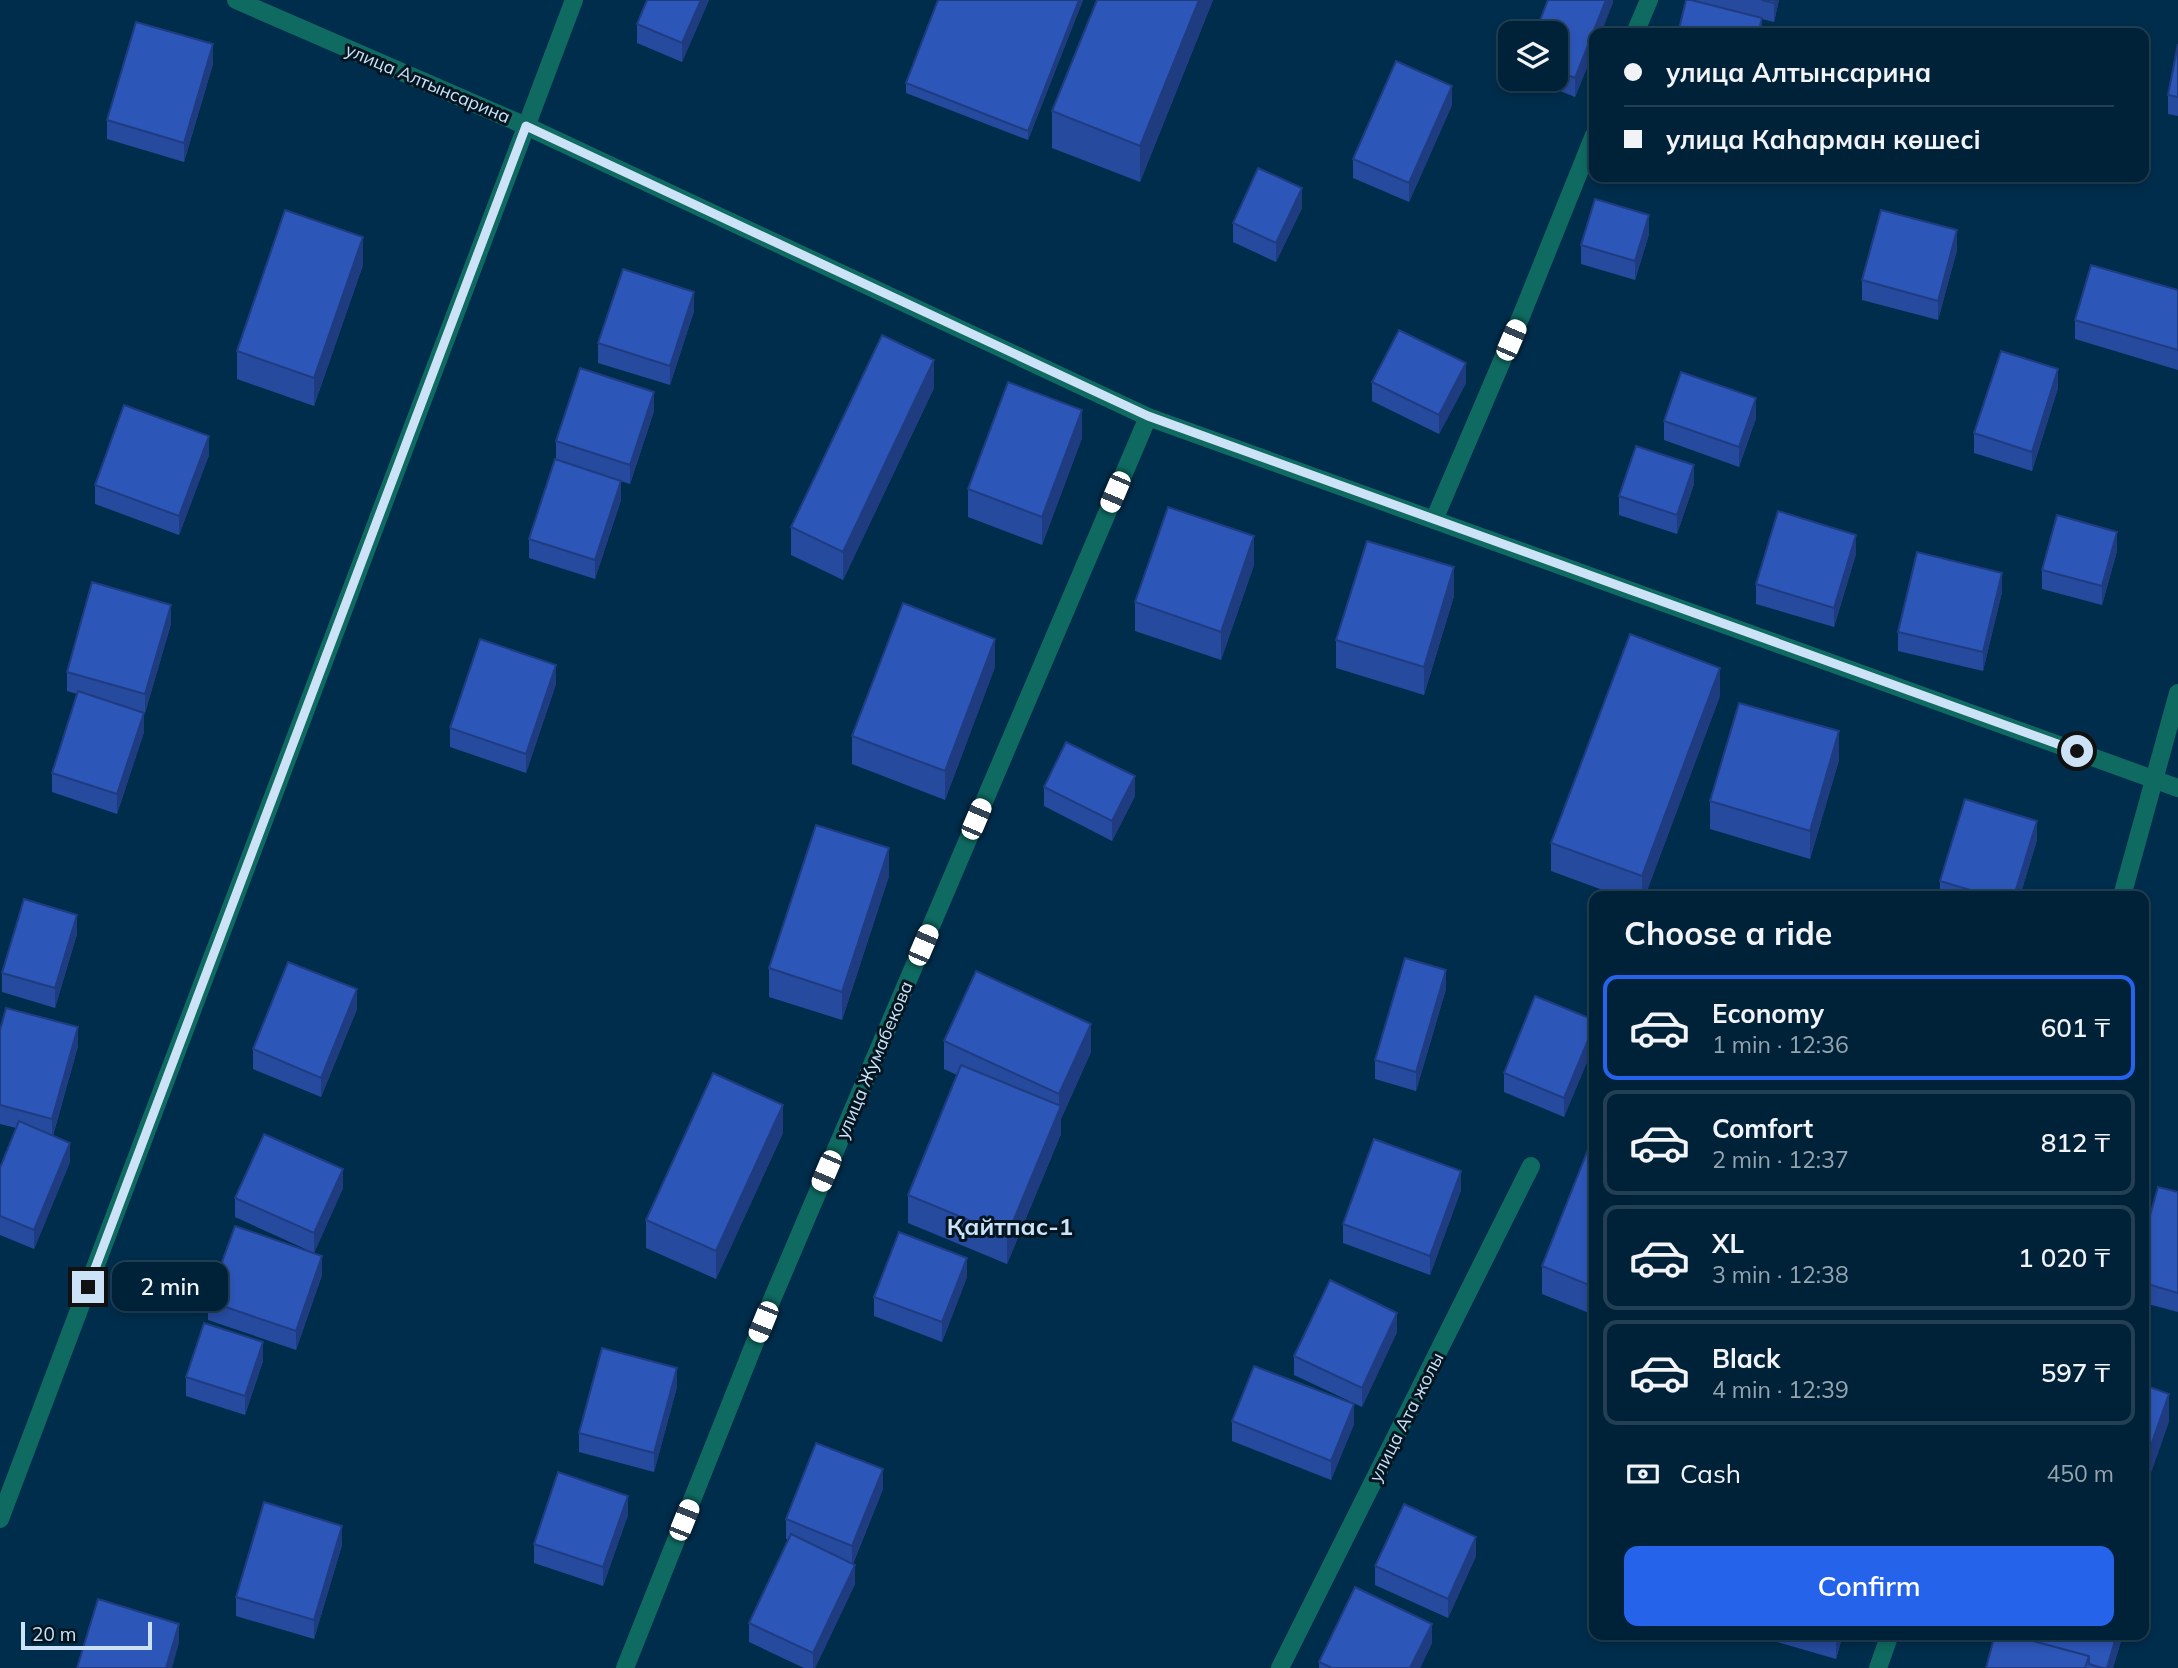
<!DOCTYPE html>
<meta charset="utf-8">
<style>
:root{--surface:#002239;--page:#0e2f44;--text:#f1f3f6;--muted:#95a4ae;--line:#223f53;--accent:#2563eb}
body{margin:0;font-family:Mulish,sans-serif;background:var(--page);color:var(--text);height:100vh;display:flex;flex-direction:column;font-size:26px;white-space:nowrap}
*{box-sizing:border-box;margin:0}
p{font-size:23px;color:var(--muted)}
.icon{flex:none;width:38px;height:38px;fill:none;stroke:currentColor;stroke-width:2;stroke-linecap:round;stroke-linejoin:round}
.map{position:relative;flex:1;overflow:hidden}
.sheet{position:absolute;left:1589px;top:891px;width:560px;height:749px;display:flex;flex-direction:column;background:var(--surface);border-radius:14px;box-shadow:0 4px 10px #0003,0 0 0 2px var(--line)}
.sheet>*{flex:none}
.guide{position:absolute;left:1589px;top:28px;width:560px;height:154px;border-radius:14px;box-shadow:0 4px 10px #0003,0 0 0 2px var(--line);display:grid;align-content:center;height:154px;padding:0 35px;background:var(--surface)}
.fabs{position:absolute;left:1498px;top:21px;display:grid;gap:14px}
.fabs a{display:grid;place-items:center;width:70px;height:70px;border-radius:14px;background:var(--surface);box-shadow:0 4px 10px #0003,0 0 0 2px var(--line);font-size:35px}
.scale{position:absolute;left:21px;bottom:18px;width:131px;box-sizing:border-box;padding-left:7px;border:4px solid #cce3f7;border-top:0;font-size:19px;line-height:24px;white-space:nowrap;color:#cce3f7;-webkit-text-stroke:5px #041522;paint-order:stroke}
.end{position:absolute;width:32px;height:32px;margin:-16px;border:9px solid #cce3f7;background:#111;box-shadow:0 0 0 4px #111}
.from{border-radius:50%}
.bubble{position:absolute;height:49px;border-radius:14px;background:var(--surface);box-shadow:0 4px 10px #0003,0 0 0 2px var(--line);font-size:23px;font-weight:600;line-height:49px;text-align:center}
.car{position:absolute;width:21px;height:42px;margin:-21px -10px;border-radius:9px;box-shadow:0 0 5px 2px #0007;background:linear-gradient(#fff 24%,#345 0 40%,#fff 0 76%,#345 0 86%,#fff 0)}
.guide b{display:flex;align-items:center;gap:24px;height:66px;font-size:26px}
.guide b+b{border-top:2px solid var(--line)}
.guide i{width:18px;height:18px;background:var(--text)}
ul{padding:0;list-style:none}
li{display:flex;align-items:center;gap:21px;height:105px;margin:0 14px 10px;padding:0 21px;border:4px solid var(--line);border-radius:14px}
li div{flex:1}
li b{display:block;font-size:26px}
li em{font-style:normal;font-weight:600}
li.on{border-color:var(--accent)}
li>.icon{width:63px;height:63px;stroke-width:1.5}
h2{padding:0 35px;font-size:32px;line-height:84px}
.pay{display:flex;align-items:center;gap:18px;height:77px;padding:0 35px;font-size:26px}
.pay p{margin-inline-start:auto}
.cta{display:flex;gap:14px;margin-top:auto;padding:14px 35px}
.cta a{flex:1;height:80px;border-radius:14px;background:var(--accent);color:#fff;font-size:28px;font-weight:600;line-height:80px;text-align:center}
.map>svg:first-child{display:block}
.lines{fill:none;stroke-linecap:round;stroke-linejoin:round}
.minor{stroke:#0f6a61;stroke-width:18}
.wall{fill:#264a9e}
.shaded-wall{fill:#1f3c81}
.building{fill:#2c56b8;stroke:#1f3c81;stroke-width:2}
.route{stroke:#cce3f7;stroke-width:9}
.labels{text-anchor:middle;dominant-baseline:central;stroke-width:6;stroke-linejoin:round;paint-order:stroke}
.street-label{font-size:18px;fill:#cce3f7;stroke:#041522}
.district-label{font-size:24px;font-weight:bold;fill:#cce3f7;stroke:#041522}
</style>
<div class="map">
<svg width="2178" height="1668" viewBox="0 0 2178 1668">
<rect width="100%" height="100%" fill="#002d4c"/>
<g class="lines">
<g class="minor">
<path d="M236,0L526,126L1148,417L2178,788"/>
<path d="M1635,33L1649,0"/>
<path d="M1434,520L1522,314L1594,135"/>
<path d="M2122,896L2178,693"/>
<path d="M0,1519L574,0"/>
<path d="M625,1668L773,1297L1148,417"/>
<path d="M1280,1668L1531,1166"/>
<path d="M1878,1668L1890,1634"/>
</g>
</g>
<g class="wall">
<path d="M709,0L682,62L637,43V24Z"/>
<path d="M938,0H1083L1028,140L906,93V83Z"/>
<path d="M1213,0L1140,182L1052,148V111Z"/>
<path d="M1613,0V3L1594,33V50L1575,97L1530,79H1556V33Z"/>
<path d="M1696,0H1779L1774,22L1762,19V33L1696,1Z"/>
<path d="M2178,44V116L2168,114V95Z"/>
<path d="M213,64L184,162L107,139V120Z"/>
<path d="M1452,105L1409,202L1353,178V159Z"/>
<path d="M1302,208L1276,262L1233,242V223Z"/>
<path d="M1649,234L1635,280L1581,264V245Z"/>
<path d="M1957,250L1938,320L1862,300V280Z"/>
<path d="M363,265L314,406L237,379V351Z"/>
<path d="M2178,290V370L2075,339V320Z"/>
<path d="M694,311L670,385L598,363V343Z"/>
<path d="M1372,382L1466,383L1439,434L1372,401Z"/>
<path d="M934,388L843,580L791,555V527Z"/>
<path d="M2058,388L2032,471L1974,453V433Z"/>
<path d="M654,411L630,484L621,481V500L595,579L529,558V539L556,460V441Z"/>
<path d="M1756,418L1739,467L1664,440V421Z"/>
<path d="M1082,438L1042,545L968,517V489Z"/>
<path d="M209,455L179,535L95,504V485Z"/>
<path d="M1694,484L1677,534L1619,515V496Z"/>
<path d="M2117,551L2102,605L2042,589V570Z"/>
<path d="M1856,554L1834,627L1756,604V584Z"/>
<path d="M1254,565L1221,660L1135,631V602Z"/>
<path d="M2002,592L1983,671L1898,651V632Z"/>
<path d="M1454,596L1424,695L1336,668V640Z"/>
<path d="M171,624L145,713L140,711L144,732L117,814L52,792V773L77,694L67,691V672Z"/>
<path d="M995,667L945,800L852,764V736Z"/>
<path d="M556,684L526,773L450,747V728Z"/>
<path d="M1720,696L1645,896H1619L1551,871V843Z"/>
<path d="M1839,760L1810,859L1710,829V801Z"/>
<path d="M1044,787L1135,796L1112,841L1044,806Z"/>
<path d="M2037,840L2020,896H1940V881Z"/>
<path d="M889,876L842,1020L769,997V968Z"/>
<path d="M77,934L55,1008L2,992V973Z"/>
<path d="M1446,989L1416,1091L1375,1079V1060Z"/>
<path d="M357,1009L321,1097L253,1069V1049Z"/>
<path d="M1594,1020V1045L1564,1117L1504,1092V1073Z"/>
<path d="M0,1030L78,1046L53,1136L70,1162L34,1249L0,1235V1168L16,1128L0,1124Z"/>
<path d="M944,1041L1091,1052L1061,1119V1134L1007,1264L908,1223V1195L957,1075L944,1069Z"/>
<path d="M783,1133L716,1279L646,1248V1220Z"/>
<path d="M1594,1143V1315L1542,1294V1266Z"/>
<path d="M343,1188L314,1253L235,1217V1198Z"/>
<path d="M1461,1190L1430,1275L1343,1243V1224Z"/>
<path d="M2178,1192V1312L2144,1303V1237Z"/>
<path d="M322,1275L296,1350L208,1320V1301Z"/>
<path d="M967,1277L942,1342L874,1316V1297Z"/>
<path d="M1397,1332L1362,1407L1294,1375V1356Z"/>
<path d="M263,1361L245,1415L186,1396V1377Z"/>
<path d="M677,1387L654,1472L579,1452V1433Z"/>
<path d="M1232,1421L1354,1424L1331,1480L1232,1441Z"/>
<path d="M883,1489L853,1564L855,1584L815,1668H804L749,1642V1623L788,1539H786V1519Z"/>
<path d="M628,1515L603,1586L534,1563V1544Z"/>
<path d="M342,1545L314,1639L236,1616V1597Z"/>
<path d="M1476,1556L1448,1618L1375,1585V1566Z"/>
<path d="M1750,1634H1843L1836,1659Z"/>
<path d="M2123,1634L2113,1668H1986L2018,1637Z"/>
<path d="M1432,1643L1420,1668H1319V1662Z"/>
</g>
<g class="shaded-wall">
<path d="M701,0H709L682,62V43Z"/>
<path d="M1079,0H1083L1028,140V131Z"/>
<path d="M1199,0H1213L1140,182V146Z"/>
<path d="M1606,0H1613V3L1601,33H1594V50L1575,97V78Z"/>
<path d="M1775,0H1779L1774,22V3Z"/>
<path d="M1762,18V33H1758Z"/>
<path d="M213,44V64L184,162V143Z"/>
<path d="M1452,86V105L1409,202V183Z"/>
<path d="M1302,188V208L1276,262V243Z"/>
<path d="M1649,215V234L1635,280V261Z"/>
<path d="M1957,230V250L1938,320V301Z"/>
<path d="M363,237V265L314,406V378Z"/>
<path d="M694,292V311L670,385V366Z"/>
<path d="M934,360V388L843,580V552Z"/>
<path d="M1466,363V383L1439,434V415Z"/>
<path d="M2058,369V388L2032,471V452Z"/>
<path d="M654,392V411L630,484V465Z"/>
<path d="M1756,398V418L1739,467V447Z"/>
<path d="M1082,410V438L1042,545V517Z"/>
<path d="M209,436V455L179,535V516Z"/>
<path d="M1694,465V484L1677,534V515Z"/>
<path d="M621,481V500L595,579V560Z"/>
<path d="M2117,532V551L2102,605V586Z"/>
<path d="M1856,535V554L1834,627V608Z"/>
<path d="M1254,536V565L1221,660V632Z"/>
<path d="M1454,567V596L1424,695V667Z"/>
<path d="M2002,573V592L1983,671V652Z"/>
<path d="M171,605V624L145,713V694Z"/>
<path d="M995,639V667L945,800V771Z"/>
<path d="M556,665V684L526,773V754Z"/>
<path d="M1720,668V696L1645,896H1642V876Z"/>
<path d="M144,713V732L117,814V794Z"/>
<path d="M1839,731V760L1810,859V831Z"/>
<path d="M1135,776V796L1112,841V821Z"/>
<path d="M2037,821V840L2020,896H2014Z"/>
<path d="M889,848V876L842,1020V992Z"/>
<path d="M77,915V934L55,1008V988Z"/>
<path d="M1446,970V989L1416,1091V1072Z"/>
<path d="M357,989V1009L321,1097V1078Z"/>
<path d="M1091,1024V1052L1061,1119V1134L1007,1264V1236L1059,1109V1094Z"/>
<path d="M1594,1026V1045L1564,1117V1098Z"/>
<path d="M78,1027V1046L52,1138V1119Z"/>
<path d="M783,1105V1133L716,1279V1251Z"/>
<path d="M70,1143V1162L34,1249V1230Z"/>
<path d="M343,1169V1188L314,1253V1233Z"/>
<path d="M1461,1171V1190L1430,1275V1256Z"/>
<path d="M322,1256V1275L296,1350V1331Z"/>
<path d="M967,1258V1277L942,1342V1322Z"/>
<path d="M1397,1313V1332L1362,1407V1388Z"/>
<path d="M263,1342V1361L245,1415V1396Z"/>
<path d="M677,1368V1387L654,1472V1453Z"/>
<path d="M2169,1394V1422L2144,1493V1465Z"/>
<path d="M1354,1404V1424L1331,1480V1461Z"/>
<path d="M883,1469V1489L852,1565V1546Z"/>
<path d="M628,1496V1515L603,1586V1567Z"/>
<path d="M342,1526V1545L314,1639V1620Z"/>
<path d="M1476,1537V1556L1448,1618V1599Z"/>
<path d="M855,1565V1584L815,1668H813V1653Z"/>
<path d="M179,1624V1643L172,1668H166Z"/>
<path d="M1432,1624V1643L1420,1668H1410Z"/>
<path d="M1836,1634H1843L1836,1659Z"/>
<path d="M2117,1634H2123L2113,1668H2107Z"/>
</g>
<g class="building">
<path d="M647,0H701L682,43L637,24Z"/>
<path d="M938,0H1079L1028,131L906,83Z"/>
<path d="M1097,0H1199L1140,146L1052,111Z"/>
<path d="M1548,0H1606L1575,78L1556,70V33H1535Z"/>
<path d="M1686,0H1691L1762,18L1758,33H1678Z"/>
<path d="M1762,0H1775L1774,3Z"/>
<path d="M136,22L213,44L184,143L107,120Z"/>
<path d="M2178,44V97L2168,95Z"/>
<path d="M1396,61L1452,86L1409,183L1353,159Z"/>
<path d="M1258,168L1302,188L1276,243L1233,223Z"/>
<path d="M1595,199L1649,215L1635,261L1581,245Z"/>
<path d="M285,210L363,237L314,378L237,351Z"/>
<path d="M1881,210L1957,230L1938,301L1862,280Z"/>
<path d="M2091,265L2178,290V350L2075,320Z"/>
<path d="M623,269L694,292L670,366L598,343Z"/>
<path d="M1399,330L1466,363L1439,415L1372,382Z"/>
<path d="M882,335L934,360L843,552L791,527Z"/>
<path d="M2001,351L2058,369L2032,452L1974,433Z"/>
<path d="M580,368L654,392L630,465L556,441Z"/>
<path d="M1681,372L1756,398L1739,447L1664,421Z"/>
<path d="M1008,382L1082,410L1042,517L968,489Z"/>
<path d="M124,405L209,436L179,516L95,485Z"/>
<path d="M1636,446L1694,465L1677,515L1619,496Z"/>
<path d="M555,459L621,481L595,560L529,539Z"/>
<path d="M1168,507L1254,536L1221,632L1135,602Z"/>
<path d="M1778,511L1856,535L1834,608L1756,584Z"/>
<path d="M2057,515L2117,532L2102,586L2042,570Z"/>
<path d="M1367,541L1454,567L1424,667L1336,640Z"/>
<path d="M1917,552L2002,573L1983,652L1898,632Z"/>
<path d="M92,582L171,605L145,694L67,672Z"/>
<path d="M903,603L995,639L945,771L852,736Z"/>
<path d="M1630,634L1720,668L1642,876L1551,843Z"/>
<path d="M480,639L556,665L526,754L450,728Z"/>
<path d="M78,691L144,713L117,794L52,773Z"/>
<path d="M1739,703L1839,731L1810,831L1710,801Z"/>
<path d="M1066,742L1135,776L1112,821L1044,787Z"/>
<path d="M1965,799L2037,821L2014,896H1990L1940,881Z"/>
<path d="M816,825L889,848L842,992L769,968Z"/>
<path d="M24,899L77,915L55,988L2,973Z"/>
<path d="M1405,958L1446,970L1416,1072L1375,1060Z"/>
<path d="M288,962L357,989L321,1078L253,1049Z"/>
<path d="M976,971L1091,1024L1059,1094L944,1041Z"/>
<path d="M1535,996L1594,1020V1026L1564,1098L1504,1073Z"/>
<path d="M6,1008L78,1027L52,1119L0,1105V1030Z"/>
<path d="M961,1065L1061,1106L1007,1236L908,1195Z"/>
<path d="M713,1073L783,1105L716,1251L646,1220Z"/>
<path d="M19,1121L70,1143L34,1230L0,1216V1168Z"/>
<path d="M264,1134L343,1169L314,1233L235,1198Z"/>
<path d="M1374,1139L1461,1171L1430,1256L1343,1224Z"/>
<path d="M1591,1142L1594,1143V1287L1542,1266Z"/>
<path d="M2158,1187L2178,1192V1293L2144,1283V1237Z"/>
<path d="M235,1226L322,1256L296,1331L208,1301Z"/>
<path d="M899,1232L967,1258L942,1322L874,1297Z"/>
<path d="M1330,1280L1397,1313L1362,1388L1294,1356Z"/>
<path d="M204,1323L263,1342L245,1396L186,1377Z"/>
<path d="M602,1348L677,1368L654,1453L579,1433Z"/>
<path d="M1254,1366L1354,1404L1331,1461L1232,1421Z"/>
<path d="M2144,1385L2169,1394L2144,1465Z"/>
<path d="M816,1443L883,1469L852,1546L786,1519Z"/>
<path d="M558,1472L628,1496L603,1567L534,1544Z"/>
<path d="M264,1502L342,1526L314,1620L236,1597Z"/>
<path d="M1404,1504L1476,1537L1448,1599L1375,1566Z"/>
<path d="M791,1534L855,1565L813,1653L749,1623Z"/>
<path d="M1355,1587L1432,1624L1410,1668H1332L1319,1662Z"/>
<path d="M98,1599L179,1624L166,1668H77Z"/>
<path d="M1995,1634H2010L2089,1656L2085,1668H1986Z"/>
<path d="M2018,1634H2117L2107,1668H2102L2089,1664V1656L2018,1637Z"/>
</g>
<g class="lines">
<path class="route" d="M88,1287L526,126L1148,416L2077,751"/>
</g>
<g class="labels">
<g class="street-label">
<text transform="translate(428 83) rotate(23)">улица Алтынсарина</text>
<text transform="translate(874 1060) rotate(-67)">улица Жумабекова</text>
<text transform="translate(1406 1417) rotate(-63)">улица Ата жолы</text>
</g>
<g class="district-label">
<text x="1010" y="1226">Қайтпас-1</text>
</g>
</g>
</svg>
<div class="fabs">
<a><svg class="icon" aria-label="layers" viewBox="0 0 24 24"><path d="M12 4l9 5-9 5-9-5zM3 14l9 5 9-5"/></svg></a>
</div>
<div class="scale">20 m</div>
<i class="end from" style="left:2077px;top:751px"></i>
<i class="end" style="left:88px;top:1287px"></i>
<div class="bubble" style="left:112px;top:1262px;width:116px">2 min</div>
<i class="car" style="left:1511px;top:340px;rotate:23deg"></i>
<i class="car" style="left:1115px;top:492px;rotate:203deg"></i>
<i class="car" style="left:976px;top:819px;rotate:23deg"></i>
<i class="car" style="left:923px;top:945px;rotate:23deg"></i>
<i class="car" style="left:826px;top:1171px;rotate:203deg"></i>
<i class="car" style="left:763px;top:1322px;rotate:202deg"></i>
<i class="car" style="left:684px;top:1520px;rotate:22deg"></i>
<div class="guide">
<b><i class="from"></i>улица Алтынсарина</b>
<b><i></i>улица Каһарман көшесі</b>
</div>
<section class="sheet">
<h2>Choose a ride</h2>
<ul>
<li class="on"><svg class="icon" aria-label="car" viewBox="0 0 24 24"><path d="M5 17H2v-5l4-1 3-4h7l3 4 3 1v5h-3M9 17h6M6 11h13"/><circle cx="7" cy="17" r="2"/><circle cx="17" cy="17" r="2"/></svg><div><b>Economy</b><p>1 min · 12:36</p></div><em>601 ₸</em></li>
<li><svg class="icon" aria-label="car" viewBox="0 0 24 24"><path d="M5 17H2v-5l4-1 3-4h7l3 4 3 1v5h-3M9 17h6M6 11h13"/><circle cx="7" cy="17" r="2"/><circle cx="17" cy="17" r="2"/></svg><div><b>Comfort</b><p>2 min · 12:37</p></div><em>812 ₸</em></li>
<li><svg class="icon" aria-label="car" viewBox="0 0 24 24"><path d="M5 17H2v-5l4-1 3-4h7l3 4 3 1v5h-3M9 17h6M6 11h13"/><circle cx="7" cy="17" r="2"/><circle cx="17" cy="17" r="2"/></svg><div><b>XL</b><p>3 min · 12:38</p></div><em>1 020 ₸</em></li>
<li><svg class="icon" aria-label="car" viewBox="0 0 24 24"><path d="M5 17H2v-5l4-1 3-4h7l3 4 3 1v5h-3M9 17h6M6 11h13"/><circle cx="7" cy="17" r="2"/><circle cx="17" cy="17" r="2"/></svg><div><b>Black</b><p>4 min · 12:39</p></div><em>597 ₸</em></li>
</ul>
<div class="pay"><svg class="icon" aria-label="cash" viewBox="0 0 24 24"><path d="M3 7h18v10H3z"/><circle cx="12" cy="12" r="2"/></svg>Cash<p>450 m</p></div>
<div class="cta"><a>Confirm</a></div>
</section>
</div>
